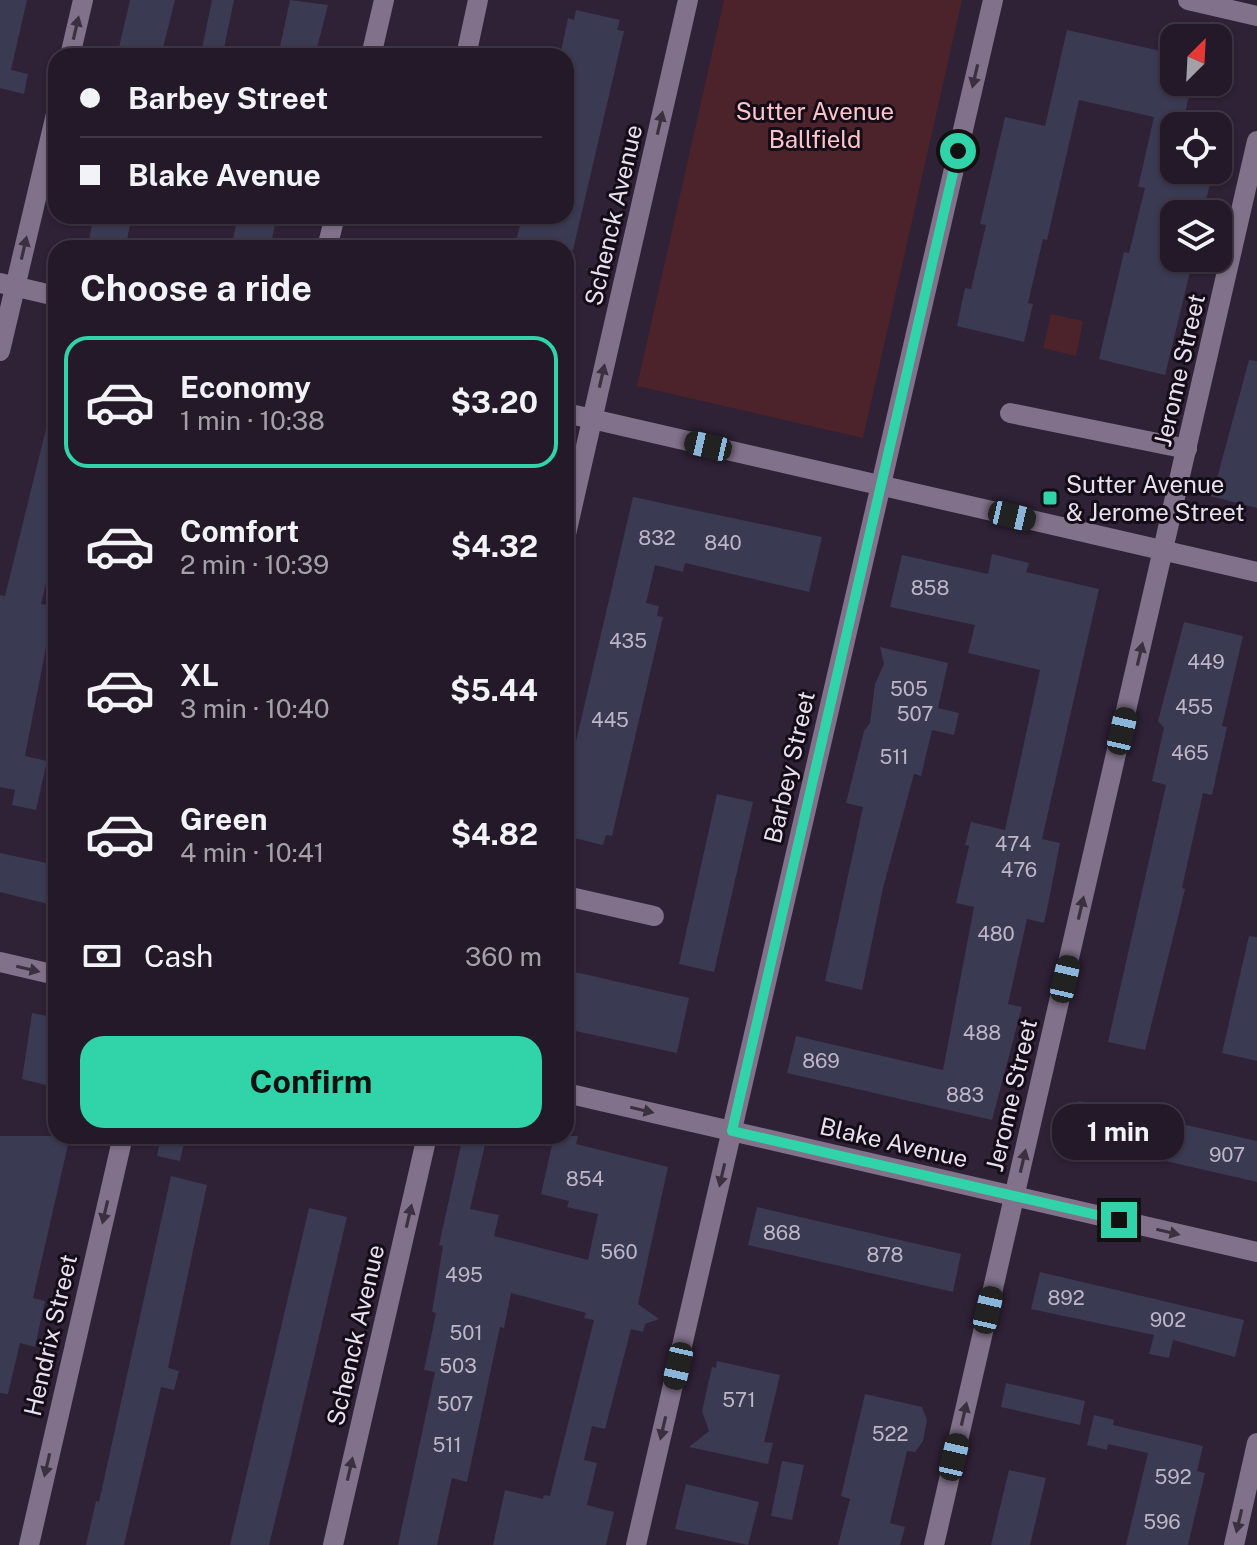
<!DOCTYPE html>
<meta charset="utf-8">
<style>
:root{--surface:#231928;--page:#2f2634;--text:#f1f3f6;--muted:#a3a0a8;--line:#403845;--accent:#31d4a9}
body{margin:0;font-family:"Public Sans",sans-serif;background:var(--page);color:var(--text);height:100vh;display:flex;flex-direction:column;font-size:30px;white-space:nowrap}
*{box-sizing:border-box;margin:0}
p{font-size:26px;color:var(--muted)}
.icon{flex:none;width:44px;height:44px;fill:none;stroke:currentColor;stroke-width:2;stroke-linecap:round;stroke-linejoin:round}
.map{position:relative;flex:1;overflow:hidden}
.details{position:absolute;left:48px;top:240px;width:526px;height:904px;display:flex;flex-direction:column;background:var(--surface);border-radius:24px;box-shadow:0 2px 6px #0004,0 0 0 2px var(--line)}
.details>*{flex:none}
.top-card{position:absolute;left:48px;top:48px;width:526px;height:176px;border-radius:24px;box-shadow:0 2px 6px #0004,0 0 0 2px var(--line);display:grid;align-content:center;height:176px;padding:0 32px;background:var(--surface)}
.needle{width:52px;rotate:24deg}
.tools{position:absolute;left:1160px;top:24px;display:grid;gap:16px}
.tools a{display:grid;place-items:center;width:72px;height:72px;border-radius:16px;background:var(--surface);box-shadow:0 2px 6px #0004,0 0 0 2px var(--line);font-size:40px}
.end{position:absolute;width:36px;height:36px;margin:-18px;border:10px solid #31d4a9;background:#111;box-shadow:0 0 0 4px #111}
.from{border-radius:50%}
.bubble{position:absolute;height:56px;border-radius:24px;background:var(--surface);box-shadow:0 2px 6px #0004,0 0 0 2px var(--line);font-size:26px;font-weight:700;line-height:56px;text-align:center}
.car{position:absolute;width:24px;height:48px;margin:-24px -12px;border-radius:10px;box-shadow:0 0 6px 2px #0007;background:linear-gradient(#222 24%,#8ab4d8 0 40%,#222 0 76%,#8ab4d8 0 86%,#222 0)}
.top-card b{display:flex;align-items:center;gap:28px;height:76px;font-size:30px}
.top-card b+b{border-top:2px solid var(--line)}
.top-card i{width:20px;height:20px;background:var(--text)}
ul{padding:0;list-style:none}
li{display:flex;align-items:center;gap:24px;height:132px;margin:0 16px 12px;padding:0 16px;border:4px solid transparent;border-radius:24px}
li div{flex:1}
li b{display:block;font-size:30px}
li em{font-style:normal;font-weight:700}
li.selected{border-color:var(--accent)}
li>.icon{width:72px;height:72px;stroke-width:1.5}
h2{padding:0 32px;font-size:36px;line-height:96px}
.pay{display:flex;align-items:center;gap:20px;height:88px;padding:0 32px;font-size:30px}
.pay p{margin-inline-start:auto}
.cta{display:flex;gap:16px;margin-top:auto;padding:16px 32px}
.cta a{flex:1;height:92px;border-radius:24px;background:var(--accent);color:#111;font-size:32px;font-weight:700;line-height:92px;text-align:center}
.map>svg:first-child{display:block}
.green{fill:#4c232a}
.building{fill:#3b3a53}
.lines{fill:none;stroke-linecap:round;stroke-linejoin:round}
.minor{stroke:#81718a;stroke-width:20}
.oneway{fill:#3a303f}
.route{stroke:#31d4a9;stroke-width:10}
.poi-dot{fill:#31d4a9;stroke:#140d17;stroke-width:3}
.labels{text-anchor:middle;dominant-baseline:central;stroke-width:6;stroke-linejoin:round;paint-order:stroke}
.number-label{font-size:20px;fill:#beb6c7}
.park-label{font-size:24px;fill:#ffc3ca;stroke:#140d17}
.street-label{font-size:24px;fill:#e9e0ee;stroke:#140d17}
.poi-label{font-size:24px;fill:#e9e0ee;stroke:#140d17;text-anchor:start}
</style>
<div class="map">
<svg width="1257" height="1545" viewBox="0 0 1257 1545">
<rect width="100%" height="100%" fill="#2f2136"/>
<g class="green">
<path d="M724,0H962L863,438L637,386Z"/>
<path d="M1051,314L1083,321L1076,356L1043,348Z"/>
</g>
<g class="building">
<path d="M0,0H27L11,70L28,74L24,94L0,88Z"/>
<path d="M130,0H175L161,56H117Z"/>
<path d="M212,0H234L223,53L202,49Z"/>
<path d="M290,0L328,5L315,56H278Z"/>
<path d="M576,10L620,20L617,30L624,31L573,250L522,248L524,239L517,238L522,216H566V56H560L568,18L574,20Z"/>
<path d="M1067,30L1174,54V82H1192L1183,123L1174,122V170H1214L1205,203L1201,202L1198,214H1174V258H1187L1185,266L1191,268L1165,375L1099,359L1124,252L1129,253L1145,188L1138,187L1154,117L1079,100L1047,240L1043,239L1028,303L1033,304L1024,342L957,326L965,288L971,289L986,225L980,224L1005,117L1045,126Z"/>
<path d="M94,216H132L125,248L88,244Z"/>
<path d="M238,216H277L270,248H231Z"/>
<path d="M1249,360L1257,361V508L1194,492L1216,482Z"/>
<path d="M48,421L56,422V542L41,604L54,606L25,756L47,761L36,810L12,805L15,790L0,787V595L5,596Z"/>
<path d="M633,497L822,537L809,592L685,563L683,572L655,565L646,603L659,606L657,616L663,617L612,836L606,835L603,845L566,836V784Z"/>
<path d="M992,554L1029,563L1026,572L1099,589L1042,839L1060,843L1050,895L1044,923L1027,919L1008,1004L1022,1007L992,1120L787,1073L796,1036L943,1070L974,907L956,903L969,846L965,845L971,822L1005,830L1040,670L968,653L975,625L890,607L902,555L988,574Z"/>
<path d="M1184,622L1243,636L1222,726L1227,727L1212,795L1203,793L1182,888L1185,889L1145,1050L1108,1042L1166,785L1152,781L1164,728L1158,721Z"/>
<path d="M880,647L948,663L938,708L959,713L954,735L932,730L921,776L914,774L883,888L862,990L825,981L863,807L846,803L864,731L870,723L875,684L884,664Z"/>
<path d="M717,794L753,802L714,972L679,964Z"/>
<path d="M0,853L56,865V906L0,892Z"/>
<path d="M1249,936L1257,937V1061L1222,1053Z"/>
<path d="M566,970L689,998L677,1053L566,1029Z"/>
<path d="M32,1013L56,1018V1037L46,1085L22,1079Z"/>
<path d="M1079,1101L1257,1141V1182L1070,1139Z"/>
<path d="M0,1136H70L33,1298L45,1301L35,1347L20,1343L8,1394L0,1393Z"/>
<path d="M161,1136L185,1139L180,1161L157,1156Z"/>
<path d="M463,1136H487L470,1209L499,1215L494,1236L588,1260L598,1214L567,1207L569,1201L541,1194L554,1136H578L576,1144L668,1167L638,1304L659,1319L645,1324L643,1332L631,1329L605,1429L592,1426L584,1460L597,1463L587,1505L614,1512L606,1545H493L505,1490L543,1499L544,1495L550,1496L594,1320L584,1318L586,1313L511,1293L504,1328L500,1327L467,1482L452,1478L437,1545H398L435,1372L424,1370L436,1313L432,1312L443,1246L439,1245Z"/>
<path d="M171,1176L207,1185L168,1368L179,1371L174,1390L161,1387L124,1545H86L96,1501L99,1502Z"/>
<path d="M757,1207L961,1254L953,1292L748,1245Z"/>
<path d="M309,1208L347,1217L290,1460L269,1545H230Z"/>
<path d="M1040,1272L1244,1320L1235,1357L1173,1340L1169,1358L1149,1354L1154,1335L1031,1309Z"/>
<path d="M717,1361L780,1375L764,1442L773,1443L768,1464L689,1447L709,1431L702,1411L712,1367L716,1368Z"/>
<path d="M1006,1383L1085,1401L1080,1425L1001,1407Z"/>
<path d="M865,1394L922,1407L927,1420L923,1441L915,1452L907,1451L890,1523L905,1527L900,1545H838L850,1499L841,1496Z"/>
<path d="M1094,1415L1114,1420L1113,1425L1203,1446L1197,1471L1205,1473L1188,1545H1126L1148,1453L1108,1444L1107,1450L1087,1445Z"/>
<path d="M782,1461L804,1465L792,1520L771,1516Z"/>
<path d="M1009,1470L1046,1478L1030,1545H991Z"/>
<path d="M686,1484L759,1502L748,1545L675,1529Z"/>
</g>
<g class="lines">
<g class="minor">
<path d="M1188,0L1257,16"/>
<path d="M70,56L83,0"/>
<path d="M371,56L384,0"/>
<path d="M466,56L478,0"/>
<path d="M327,248L335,216"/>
<path d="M0,283L56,296"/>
<path d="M0,351L56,114"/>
<path d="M566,413L1257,572"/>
<path d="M1010,413L1187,449"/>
<path d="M566,534L688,0"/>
<path d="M566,896L654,916"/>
<path d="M0,962L56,975"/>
<path d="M566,1093L1257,1252"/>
<path d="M29,1545L123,1136"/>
<path d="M333,1545L427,1136"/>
<path d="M636,1545L993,0"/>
<path d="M934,1545L1257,141"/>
<path d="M1234,1545L1257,1443"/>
</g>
</g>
<defs><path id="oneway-solid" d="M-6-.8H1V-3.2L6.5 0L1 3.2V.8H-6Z" transform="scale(2)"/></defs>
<g class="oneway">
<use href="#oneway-solid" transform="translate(76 28) rotate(-77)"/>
<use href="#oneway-solid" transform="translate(975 76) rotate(103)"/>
<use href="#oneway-solid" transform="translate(660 123) rotate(-77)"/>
<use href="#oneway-solid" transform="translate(24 248) rotate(-77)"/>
<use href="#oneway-solid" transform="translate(602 376) rotate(-77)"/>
<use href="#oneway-solid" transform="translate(1140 654) rotate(-77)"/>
<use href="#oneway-solid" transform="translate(1081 908) rotate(-77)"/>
<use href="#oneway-solid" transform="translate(28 969) rotate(13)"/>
<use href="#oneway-solid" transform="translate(642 1110) rotate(13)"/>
<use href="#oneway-solid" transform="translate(1023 1161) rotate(-77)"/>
<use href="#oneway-solid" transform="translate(722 1175) rotate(103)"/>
<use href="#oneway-solid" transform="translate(105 1212) rotate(103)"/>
<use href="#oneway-solid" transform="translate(409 1216) rotate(-77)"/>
<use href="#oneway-solid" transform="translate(1168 1232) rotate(13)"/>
<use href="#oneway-solid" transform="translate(964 1414) rotate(-77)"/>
<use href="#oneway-solid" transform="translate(663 1428) rotate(103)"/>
<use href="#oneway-solid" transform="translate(47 1465) rotate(103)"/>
<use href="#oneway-solid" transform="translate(350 1469) rotate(-77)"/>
<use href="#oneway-solid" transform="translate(1239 1521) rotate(103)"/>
</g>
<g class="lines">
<path class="route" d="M958,151L732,1131L1119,1220"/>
</g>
<rect class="poi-dot" x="1042" y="490" width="16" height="16" rx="4"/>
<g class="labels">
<g class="number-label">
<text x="657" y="538">832</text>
<text x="723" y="543">840</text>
<text x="930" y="588">858</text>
<text x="628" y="641">435</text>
<text x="1206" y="662">449</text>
<text x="909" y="689">505</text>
<text x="1194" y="707">455</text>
<text x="915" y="714">507</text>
<text x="610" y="720">445</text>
<text x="1190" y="753">465</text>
<text x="894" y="757">511</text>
<text x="1013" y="844">474</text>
<text x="1019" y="870">476</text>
<text x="996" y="934">480</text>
<text x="982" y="1033">488</text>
<text x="821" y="1061">869</text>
<text x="965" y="1095">883</text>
<text x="1227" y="1155">907</text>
<text x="585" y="1179">854</text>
<text x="782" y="1233">868</text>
<text x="619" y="1252">560</text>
<text x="885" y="1255">878</text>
<text x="464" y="1275">495</text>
<text x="1066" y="1298">892</text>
<text x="1168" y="1320">902</text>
<text x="466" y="1333">501</text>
<text x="458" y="1366">503</text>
<text x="739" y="1400">571</text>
<text x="455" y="1404">507</text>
<text x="890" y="1434">522</text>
<text x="447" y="1445">511</text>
<text x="1173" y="1477">592</text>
<text x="1162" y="1522">596</text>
</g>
<g class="park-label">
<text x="815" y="111">Sutter Avenue<tspan x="815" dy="28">Ballfield</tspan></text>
</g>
<g class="street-label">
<text transform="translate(613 215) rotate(-77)">Schenck Avenue</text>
<text transform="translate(1179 370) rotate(-77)">Jerome Street</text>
<text transform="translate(789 767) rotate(-77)">Barbey Street</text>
<text transform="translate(1011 1095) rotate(-77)">Jerome Street</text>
<text transform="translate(894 1142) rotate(13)">Blake Avenue</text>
<text transform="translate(50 1335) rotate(-77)">Hendrix Street</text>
<text transform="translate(355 1335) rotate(-77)">Schenck Avenue</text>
</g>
<g class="poi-label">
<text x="1066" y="484">Sutter Avenue<tspan x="1066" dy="28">&amp; Jerome Street</tspan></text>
</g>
</g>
</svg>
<div class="tools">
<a><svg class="needle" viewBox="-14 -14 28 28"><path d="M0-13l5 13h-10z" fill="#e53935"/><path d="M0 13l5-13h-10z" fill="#a3a0a8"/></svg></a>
<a><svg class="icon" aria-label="locate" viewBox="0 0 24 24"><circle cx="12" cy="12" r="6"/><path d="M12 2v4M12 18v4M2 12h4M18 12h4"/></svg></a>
<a><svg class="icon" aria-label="layers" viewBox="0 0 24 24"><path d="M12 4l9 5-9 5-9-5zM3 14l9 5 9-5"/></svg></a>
</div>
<i class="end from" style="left:958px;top:151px"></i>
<i class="end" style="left:1119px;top:1220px"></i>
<div class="bubble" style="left:1052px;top:1104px;width:132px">1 min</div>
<i class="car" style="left:708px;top:446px;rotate:283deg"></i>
<i class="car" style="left:1012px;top:516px;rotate:103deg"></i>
<i class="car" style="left:1122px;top:731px;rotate:13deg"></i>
<i class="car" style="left:1065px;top:979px;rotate:13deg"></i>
<i class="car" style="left:988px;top:1310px;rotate:13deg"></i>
<i class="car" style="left:678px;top:1366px;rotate:193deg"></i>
<i class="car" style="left:954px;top:1457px;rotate:13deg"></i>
<div class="top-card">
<b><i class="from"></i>Barbey Street</b>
<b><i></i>Blake Avenue</b>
</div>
<section class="details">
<h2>Choose a ride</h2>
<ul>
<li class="selected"><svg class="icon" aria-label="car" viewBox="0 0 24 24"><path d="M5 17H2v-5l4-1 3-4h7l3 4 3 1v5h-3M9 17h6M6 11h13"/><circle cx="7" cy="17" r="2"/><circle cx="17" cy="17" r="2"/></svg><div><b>Economy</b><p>1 min · 10:38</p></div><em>$3.20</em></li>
<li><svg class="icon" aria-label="car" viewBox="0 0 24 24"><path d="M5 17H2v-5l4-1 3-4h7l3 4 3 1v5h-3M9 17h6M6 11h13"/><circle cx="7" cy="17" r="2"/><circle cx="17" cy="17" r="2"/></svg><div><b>Comfort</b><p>2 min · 10:39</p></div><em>$4.32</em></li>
<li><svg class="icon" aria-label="car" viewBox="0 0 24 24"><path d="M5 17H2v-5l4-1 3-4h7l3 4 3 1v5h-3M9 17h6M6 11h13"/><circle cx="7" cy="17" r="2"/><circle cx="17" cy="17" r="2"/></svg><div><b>XL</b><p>3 min · 10:40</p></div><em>$5.44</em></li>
<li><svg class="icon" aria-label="car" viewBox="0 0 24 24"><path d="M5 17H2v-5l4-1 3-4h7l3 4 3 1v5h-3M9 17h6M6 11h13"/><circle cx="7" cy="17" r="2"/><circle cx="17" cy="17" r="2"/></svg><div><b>Green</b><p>4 min · 10:41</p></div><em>$4.82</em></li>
</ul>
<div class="pay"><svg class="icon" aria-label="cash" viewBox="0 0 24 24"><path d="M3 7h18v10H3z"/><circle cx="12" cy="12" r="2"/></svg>Cash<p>360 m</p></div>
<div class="cta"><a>Confirm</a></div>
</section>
</div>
